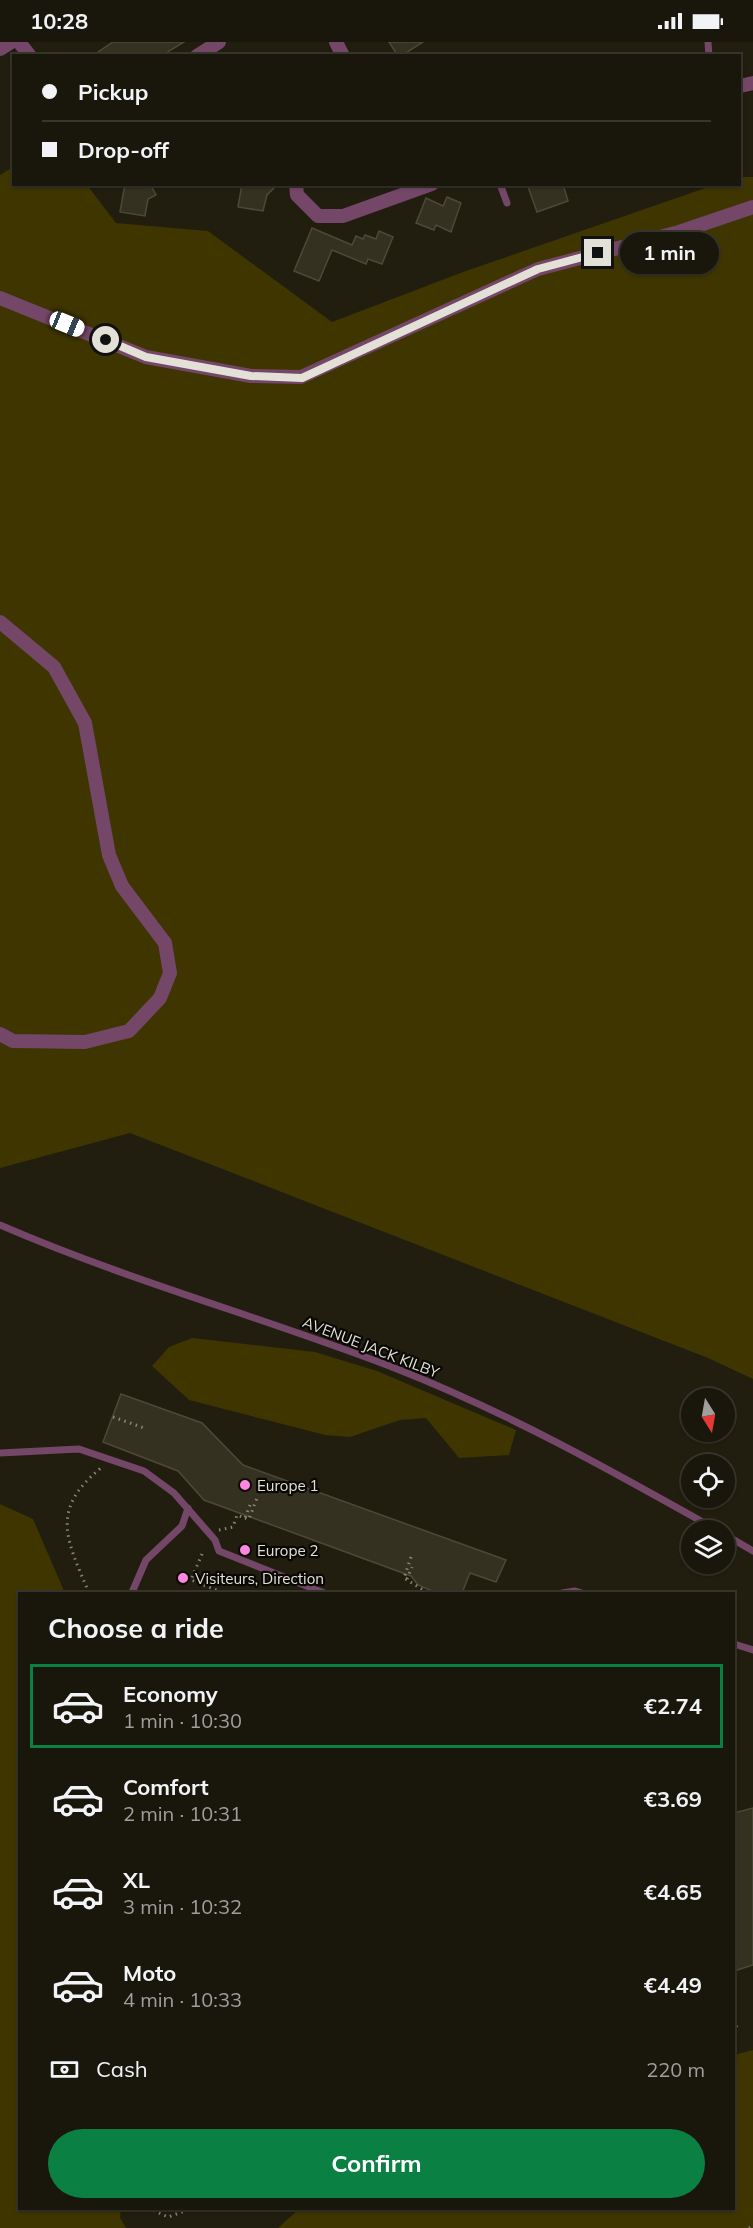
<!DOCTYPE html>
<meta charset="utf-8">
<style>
:root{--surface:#19160b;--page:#221f14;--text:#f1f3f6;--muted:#9f9f9d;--line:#37352c;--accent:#0b8043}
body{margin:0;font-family:Mulish,sans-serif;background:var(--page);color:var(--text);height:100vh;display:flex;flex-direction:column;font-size:22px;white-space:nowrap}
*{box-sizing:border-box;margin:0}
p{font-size:20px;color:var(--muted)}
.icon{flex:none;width:33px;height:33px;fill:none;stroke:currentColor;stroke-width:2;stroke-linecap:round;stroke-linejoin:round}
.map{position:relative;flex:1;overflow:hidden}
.details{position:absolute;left:18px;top:1550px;width:717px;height:618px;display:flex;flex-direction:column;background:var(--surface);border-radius:0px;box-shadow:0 2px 4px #0004,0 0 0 2px var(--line)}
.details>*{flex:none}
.hud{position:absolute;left:12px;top:12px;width:729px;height:132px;border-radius:0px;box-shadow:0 2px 4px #0004,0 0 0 2px var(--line);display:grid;align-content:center;height:132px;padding:0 30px;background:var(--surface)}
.needle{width:39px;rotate:169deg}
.buttons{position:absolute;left:681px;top:1346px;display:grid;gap:12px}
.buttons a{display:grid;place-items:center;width:54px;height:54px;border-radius:50%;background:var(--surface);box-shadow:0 2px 4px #0004,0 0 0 2px var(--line);font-size:30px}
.end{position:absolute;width:27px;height:27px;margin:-14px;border:8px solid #e3e1d7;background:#111;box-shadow:0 0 0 3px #111}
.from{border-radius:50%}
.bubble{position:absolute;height:42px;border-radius:21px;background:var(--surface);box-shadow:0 2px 4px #0004,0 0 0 2px var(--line);font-size:20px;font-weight:700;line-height:42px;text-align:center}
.car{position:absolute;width:18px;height:36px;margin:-18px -9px;border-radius:8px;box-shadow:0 0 4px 2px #0007;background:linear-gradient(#fff 24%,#345 0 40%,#fff 0 76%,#345 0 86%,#fff 0)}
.hud b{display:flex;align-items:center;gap:21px;height:57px;font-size:22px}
.hud b+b{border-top:2px solid var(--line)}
.hud i{width:15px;height:15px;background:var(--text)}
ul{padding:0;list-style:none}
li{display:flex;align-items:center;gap:18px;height:84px;margin:0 12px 9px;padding:0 18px;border:3px solid transparent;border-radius:0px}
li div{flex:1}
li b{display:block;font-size:22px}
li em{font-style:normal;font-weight:700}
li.selected{border-color:var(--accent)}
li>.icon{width:54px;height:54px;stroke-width:1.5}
h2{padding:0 30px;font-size:27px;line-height:72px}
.pay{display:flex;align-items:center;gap:15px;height:66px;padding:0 30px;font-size:22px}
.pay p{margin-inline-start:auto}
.button{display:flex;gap:12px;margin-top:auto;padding:12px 30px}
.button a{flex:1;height:69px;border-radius:36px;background:var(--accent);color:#fff;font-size:24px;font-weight:700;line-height:69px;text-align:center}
.status{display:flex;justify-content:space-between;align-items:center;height:42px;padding:0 30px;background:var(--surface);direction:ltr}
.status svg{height:16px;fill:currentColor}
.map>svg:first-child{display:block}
.green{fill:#3e3501}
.building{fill:#343121;stroke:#4d4939;stroke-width:1.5}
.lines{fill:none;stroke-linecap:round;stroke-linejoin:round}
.path{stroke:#888679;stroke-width:3;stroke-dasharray:1.5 4.5;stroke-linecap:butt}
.lane{stroke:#744668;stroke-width:7}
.street{stroke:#744668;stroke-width:14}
.route{stroke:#e3e1d7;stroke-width:8}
.poi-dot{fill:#fe85e0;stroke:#090804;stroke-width:2}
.labels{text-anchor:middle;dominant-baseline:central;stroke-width:4.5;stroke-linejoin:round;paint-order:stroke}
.street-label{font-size:15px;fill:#e3e1d7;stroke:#090804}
.poi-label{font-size:15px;fill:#e3e1d7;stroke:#090804;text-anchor:start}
</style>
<div class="status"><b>10:28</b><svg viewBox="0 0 49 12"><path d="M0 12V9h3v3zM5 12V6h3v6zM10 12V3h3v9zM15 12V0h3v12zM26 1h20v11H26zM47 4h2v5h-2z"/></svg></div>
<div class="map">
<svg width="753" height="2186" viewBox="0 0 753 2186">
<rect width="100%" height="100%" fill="#211e0f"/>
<g class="green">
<path d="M13,125L14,142L87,143L116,181L208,189L332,280L463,230L714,143L740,142V135H753V1337L708,1316L130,1091L0,1126V133Z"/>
<path d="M192,1296L315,1310L377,1329L516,1388L509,1413L459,1416L426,1376L400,1378L350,1395L325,1393L189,1358L152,1324L169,1305Z"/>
<path d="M0,1462L33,1477L65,1551H20V2166H121L120,2176L126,2186H0Z"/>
<path d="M753,2008V2186H278L300,2166H734V2013Z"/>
</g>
<g class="building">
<path d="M113,0H184L161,14H92Z"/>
<path d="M389,0H423L401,14H398Z"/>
<path d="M125,142H150L156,153L148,157L145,174L120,170Z"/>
<path d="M242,142H278L267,153L263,169L238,165Z"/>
<path d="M527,142H563L568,159L537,170Z"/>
<path d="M447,155L461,161L451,190L436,183L434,188L416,181L426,156L443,164Z"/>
<path d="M312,186L352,203L356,194L363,197L365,193L376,197L379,189L393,195L382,222L368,217L366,222L332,208L319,239L294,229Z"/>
<path d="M121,1352L202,1381L243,1423L506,1518L496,1540L470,1531L462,1551H437L418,1543L411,1534L204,1458L178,1429L103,1400Z"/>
<path d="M753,1766V1923L734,1929V1771Z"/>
</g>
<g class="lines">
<g class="path">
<path d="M113,1375L144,1386"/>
<path d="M245,1476L249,1477L257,1456"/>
<path d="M219,1488L233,1485L237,1473L245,1476L250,1463"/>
<path d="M202,1512L191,1538L224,1551"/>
<path d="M411,1515L404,1536L428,1551"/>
<path d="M407,1537L412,1525"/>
<path d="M89,1551C67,1498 49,1468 101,1426"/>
<path d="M734,1989L737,1988L735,1978"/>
<path d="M148,2166L168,2175L193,2166"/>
<path d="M749,2186L753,2183"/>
</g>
<g class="lane">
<path d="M708,0L709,14"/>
<path d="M500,142L507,161"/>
<path d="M0,1183C129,1239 266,1276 397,1327C509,1371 612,1429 717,1488"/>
<path d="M0,1411L79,1407L144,1429L174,1451L215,1498L219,1509L324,1551"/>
<path d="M724,1492L753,1509"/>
<path d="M135,1551L133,1548L146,1518L182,1484L188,1466"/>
<path d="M562,1551L575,1549L582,1551"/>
<path d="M734,1602L753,1608"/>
</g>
<g class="street">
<path d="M19,0L30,14"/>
<path d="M336,0L343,14"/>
<path d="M0,7L11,0"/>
<path d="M197,14L219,0"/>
<path d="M740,44L753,41"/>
<path d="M296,142L297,153L318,174H343L432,142"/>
<path d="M0,256L146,315L251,334L301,335L538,227L679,190L753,165"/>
<path d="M0,580L54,625L85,681L109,813L122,844L165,901L170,931L160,956L129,989L85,1000L13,999L0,992"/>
</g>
</g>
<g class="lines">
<path class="route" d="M106,298L146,315L251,334L302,336L538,227L598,211"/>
</g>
<g class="poi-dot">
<circle cx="245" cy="1443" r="6"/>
<circle cx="245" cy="1508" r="6"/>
<circle cx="183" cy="1536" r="6"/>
</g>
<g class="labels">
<g class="street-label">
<text transform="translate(371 1305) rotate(21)">AVENUE JACK KILBY</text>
</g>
<g class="poi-label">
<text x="257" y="1443">Europe 1</text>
<text x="257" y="1508">Europe 2</text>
<text x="195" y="1536">Visiteurs, Direction</text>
</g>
</g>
</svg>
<div class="buttons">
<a><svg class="needle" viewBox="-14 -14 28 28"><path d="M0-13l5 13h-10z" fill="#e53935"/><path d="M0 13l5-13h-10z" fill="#9f9f9d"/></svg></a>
<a><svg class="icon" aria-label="locate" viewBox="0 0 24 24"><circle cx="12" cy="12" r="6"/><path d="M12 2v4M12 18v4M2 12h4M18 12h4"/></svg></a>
<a><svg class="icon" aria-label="layers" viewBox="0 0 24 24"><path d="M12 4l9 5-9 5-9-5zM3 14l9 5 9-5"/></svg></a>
</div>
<i class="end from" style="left:106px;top:298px"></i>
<i class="end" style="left:598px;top:211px"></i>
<div class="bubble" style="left:620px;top:190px;width:99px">1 min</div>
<i class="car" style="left:67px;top:282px;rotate:112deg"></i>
<div class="hud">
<b><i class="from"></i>Pickup</b>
<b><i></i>Drop-off</b>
</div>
<section class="details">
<h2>Choose a ride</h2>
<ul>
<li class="selected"><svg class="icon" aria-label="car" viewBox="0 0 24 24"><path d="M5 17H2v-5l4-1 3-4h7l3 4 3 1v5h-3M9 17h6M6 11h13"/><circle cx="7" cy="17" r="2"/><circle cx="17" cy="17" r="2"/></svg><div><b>Economy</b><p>1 min · 10:30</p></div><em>€2.74</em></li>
<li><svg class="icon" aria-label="car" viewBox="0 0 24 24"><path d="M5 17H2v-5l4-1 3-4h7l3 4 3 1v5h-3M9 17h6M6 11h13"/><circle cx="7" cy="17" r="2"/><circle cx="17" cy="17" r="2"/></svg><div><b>Comfort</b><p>2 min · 10:31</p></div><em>€3.69</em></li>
<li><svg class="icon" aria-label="car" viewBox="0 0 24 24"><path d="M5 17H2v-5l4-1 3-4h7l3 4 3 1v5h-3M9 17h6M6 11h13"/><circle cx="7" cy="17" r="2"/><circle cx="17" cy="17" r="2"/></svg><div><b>XL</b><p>3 min · 10:32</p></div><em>€4.65</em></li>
<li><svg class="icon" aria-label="car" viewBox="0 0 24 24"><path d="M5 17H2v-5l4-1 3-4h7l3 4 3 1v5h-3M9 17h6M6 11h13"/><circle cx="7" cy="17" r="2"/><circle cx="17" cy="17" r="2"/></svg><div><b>Moto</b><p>4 min · 10:33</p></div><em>€4.49</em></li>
</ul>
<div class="pay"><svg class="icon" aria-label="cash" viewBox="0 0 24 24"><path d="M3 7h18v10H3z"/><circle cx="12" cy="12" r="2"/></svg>Cash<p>220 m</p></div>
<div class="button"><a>Confirm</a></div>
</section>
</div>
